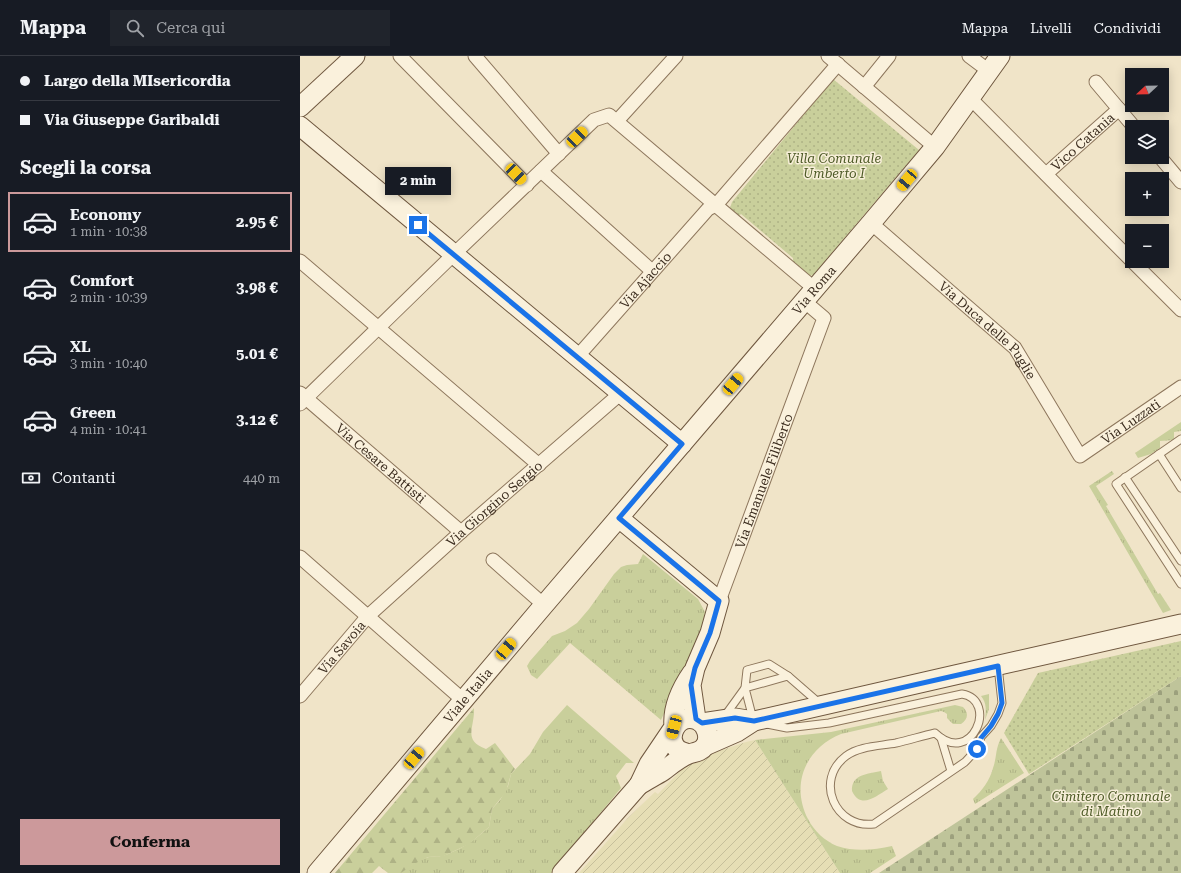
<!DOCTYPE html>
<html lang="it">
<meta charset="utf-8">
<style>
:root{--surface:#171b24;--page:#20242c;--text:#f1f3f6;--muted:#9ea1a6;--line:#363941;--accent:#cc999b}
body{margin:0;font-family:"Roboto Serif",serif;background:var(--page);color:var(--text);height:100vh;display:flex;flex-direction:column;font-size:15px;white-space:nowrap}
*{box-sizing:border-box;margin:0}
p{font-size:13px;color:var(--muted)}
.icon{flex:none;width:22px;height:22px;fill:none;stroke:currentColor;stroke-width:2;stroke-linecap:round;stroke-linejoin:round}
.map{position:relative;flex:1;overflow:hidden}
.drawer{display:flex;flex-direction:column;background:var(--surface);width:300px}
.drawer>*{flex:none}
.hud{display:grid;align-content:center;height:88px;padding:0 20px;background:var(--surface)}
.needle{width:26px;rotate:248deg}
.buttons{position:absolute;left:825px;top:12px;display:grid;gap:8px}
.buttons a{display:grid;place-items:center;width:44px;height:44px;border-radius:0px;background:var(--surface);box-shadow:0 2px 10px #0003;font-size:20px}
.end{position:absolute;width:18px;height:18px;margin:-9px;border:5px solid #1a73e8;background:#fff;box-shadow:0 0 0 2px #fff}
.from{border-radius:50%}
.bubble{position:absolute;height:28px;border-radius:0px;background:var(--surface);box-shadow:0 2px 10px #0003;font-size:13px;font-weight:700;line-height:28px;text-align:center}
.car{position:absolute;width:12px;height:24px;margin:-12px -6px;border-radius:5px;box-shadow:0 0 3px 1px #0007;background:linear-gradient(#f5c518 24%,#345 0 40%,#f5c518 0 76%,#345 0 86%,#f5c518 0)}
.hud b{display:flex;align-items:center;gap:14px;height:38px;font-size:15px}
.hud b+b{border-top:1px solid var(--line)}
.hud i{width:10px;height:10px;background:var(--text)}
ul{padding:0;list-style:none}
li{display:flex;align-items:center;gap:12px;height:60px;margin:0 8px 6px;padding:0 12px;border:2px solid transparent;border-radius:0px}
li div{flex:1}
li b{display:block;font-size:15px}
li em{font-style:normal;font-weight:700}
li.active{border-color:var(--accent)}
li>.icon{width:36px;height:36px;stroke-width:1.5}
h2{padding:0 20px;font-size:18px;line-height:48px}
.pay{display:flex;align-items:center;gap:10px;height:44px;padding:0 20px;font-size:15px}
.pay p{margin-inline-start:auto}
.button{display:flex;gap:8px;margin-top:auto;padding:8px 20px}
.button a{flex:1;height:46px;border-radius:0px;background:var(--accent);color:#111;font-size:16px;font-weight:700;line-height:46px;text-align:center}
header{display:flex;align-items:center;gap:24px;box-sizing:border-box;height:56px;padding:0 20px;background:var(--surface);border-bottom:1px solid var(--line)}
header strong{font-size:19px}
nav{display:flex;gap:22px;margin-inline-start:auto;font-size:14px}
.search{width:280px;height:36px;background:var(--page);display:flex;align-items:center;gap:10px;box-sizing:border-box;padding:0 14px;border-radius:0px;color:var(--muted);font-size:15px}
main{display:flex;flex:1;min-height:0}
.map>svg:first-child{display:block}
.farmland{fill:url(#farmland-furrows)}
.grass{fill:url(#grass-tufts)}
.forest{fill:url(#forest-firs)}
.cemetery{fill:url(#cemetery-stones)}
.park{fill:url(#park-dots)}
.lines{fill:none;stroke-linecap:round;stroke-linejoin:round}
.lane-casing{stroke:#8d765c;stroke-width:9}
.street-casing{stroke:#8d765c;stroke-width:15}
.secondary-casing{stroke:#6f573f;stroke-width:21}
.lane{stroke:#faf1dc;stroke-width:7}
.street{stroke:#faf1dc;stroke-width:13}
.secondary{stroke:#faf1dc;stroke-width:19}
.route{stroke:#1a73e8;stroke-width:5}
.labels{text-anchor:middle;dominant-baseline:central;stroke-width:3;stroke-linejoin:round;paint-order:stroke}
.street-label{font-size:13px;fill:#3d2e20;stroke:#f7eed8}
.park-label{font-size:13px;font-style:italic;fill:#4d5a26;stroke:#f7eed8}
</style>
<header>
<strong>Mappa</strong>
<div class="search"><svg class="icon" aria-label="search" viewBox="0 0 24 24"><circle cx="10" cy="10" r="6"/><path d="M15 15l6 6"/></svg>Cerca qui</div>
<nav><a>Mappa</a><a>Livelli</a><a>Condividi</a></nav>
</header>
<main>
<section class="drawer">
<div class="hud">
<b><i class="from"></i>Largo della MIsericordia</b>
<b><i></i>Via Giuseppe Garibaldi</b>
</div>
<h2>Scegli la corsa</h2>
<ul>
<li class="active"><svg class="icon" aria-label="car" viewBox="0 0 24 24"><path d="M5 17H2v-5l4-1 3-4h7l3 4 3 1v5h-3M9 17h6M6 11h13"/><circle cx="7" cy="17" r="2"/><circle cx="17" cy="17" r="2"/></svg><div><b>Economy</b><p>1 min · 10:38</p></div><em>2.95 €</em></li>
<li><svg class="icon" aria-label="car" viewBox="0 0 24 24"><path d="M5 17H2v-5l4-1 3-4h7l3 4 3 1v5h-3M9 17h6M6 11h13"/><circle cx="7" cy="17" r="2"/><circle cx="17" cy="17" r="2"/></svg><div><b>Comfort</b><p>2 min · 10:39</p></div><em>3.98 €</em></li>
<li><svg class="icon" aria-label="car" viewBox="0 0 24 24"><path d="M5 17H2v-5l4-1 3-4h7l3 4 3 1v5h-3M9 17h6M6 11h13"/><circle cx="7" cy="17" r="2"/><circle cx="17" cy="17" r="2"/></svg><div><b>XL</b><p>3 min · 10:40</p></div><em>5.01 €</em></li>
<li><svg class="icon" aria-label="car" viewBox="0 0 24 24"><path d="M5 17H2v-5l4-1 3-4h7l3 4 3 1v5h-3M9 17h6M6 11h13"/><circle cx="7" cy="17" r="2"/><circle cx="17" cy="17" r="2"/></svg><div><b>Green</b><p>4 min · 10:41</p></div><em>3.12 €</em></li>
</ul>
<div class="pay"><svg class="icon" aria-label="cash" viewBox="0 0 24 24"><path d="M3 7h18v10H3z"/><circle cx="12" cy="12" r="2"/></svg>Contanti<p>440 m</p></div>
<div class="button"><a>Conferma</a></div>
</section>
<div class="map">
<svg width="881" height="817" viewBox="0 0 881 817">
<defs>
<pattern id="farmland-furrows" width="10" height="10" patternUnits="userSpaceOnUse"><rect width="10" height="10" fill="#e6deb5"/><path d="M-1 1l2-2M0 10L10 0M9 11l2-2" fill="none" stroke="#c6bf9b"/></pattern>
<pattern id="grass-tufts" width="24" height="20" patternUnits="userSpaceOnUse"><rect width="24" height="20" fill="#c9cf9b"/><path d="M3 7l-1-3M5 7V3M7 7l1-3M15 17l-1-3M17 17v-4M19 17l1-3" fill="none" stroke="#aeb285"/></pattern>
<pattern id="forest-firs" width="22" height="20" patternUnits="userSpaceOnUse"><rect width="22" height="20" fill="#c9cf9b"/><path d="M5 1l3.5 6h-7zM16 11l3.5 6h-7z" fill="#aeb285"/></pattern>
<pattern id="cemetery-stones" width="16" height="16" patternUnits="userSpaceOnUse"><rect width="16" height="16" fill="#bfc49a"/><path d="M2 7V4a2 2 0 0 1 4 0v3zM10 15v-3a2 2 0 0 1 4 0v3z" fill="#9ca07d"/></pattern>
<pattern id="park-dots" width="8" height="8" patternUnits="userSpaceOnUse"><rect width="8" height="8" fill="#c9cf9b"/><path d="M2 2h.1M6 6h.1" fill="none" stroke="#aeb285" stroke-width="1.8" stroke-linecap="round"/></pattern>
</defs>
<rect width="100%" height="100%" fill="#f0e4c8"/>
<path class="farmland" d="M455,684L540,817H279L328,762L355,736L358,738L384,711L396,704L413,697L446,686Z"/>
<g class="grass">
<path d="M881,366V375L874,376V384L860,385V392L851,398L838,402L835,397Z"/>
<path d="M812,415L814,418L796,430L808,449L806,450L858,538L860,537L871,554L863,557L789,430Z"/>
<path d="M343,498L398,543L405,556L403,566L398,582L361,664L270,587L237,623L231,619L227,610L230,605L252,580L265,575L277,567L289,553L314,518L321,511L327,509L338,508Z"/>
<path d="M689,638V653L685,664C686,655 687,647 681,640Z"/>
<path d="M267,649L334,707H326L316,720L321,732L251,817H101C108,811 119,803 129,801C136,800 143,801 150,797C165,791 177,782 189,771L192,753L200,744L208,730L211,718L230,698L243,676Z"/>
<path d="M655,649L663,651C669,657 668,663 661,668H653L647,662V658L644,656L641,655L541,678C506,692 490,728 508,763C514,775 525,785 537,790C555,796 574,794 592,790L596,800L570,817H540L455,684L531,676Z"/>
<path d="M701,682L724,717L675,748L673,743C682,735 690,724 693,712C697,701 695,694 701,682Z"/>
<path d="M581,715L583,725L588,733C576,740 561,754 552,735C551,718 568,718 581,715Z"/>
</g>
<path class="forest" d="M174,652C175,672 162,684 186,693L195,687L215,713L211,718L206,736L192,753L189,771L169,788L150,797L144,800L128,801L114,808L101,817H88L79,810L72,817H35Z"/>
<path class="cemetery" d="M881,620V817H579Z"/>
<g class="park">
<path d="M533,23L619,94L513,219L509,220L493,206V202L441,158L437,162L431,156L430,152L432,146Z"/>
<path d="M881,585V620L729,718L704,677L738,617Z"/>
</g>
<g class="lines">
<defs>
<g id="lane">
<path d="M881,383L816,428L881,528"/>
<path d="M859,398L881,432"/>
<path d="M825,421L881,505"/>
<path d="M424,661L445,632L447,614L469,608L488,620"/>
<path d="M453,663L445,632L488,620L519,647"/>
<path d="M467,668L487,672L529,667L662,638C699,644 672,712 635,677C622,680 609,684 596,687C580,690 559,690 546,700C514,724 535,773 574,768L665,706L677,693L681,681L691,670L698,658L702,647L698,610"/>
<path d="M641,682L651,715"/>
</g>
<g id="street">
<path d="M100,0L227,129"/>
<path d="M175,0L259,98"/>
<path d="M528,0L635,91"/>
<path d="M669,0L689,15"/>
<path d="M796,26L834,71"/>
<path d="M564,31L589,0"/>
<path d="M669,41L832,205"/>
<path d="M317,65L376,0"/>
<path d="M860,101L881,126"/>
<path d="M241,115L352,215"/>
<path id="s1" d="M746,118L819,53"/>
<path id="s2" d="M571,167L715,292L780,400L881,331"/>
<path d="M0,205L239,409"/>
<path d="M832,205L881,254"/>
<path id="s3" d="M277,301L408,153L416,149L538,8"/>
<path id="s4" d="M0,337L161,476"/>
<path d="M0,348L153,199L294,64L309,59L515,233"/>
<path d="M0,501L163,644"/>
<path d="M193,504L244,549"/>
<path id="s5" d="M419,545L524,262L504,245"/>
<path id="s6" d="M0,640L68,560L161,476L321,337"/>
</g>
<g id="secondary">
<path d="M0,51L55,0"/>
<path d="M0,70L382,388"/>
<path d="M319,462L419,545L410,577L395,612L391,629L396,663"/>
<path d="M402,667L435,662L454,665"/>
<path d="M405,690L437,676L454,665L655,619L881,568"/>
<path d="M339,729C347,724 355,720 363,715C371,709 379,702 389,698C395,696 401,696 405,690C411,681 406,668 397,664C377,656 363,684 380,695C383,696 387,697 389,698"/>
<path id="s7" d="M17,817L244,549L571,167L635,91L700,0"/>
<path d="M262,817L339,729L349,708L374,671C372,651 381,633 392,617"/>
</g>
</defs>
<use href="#lane" class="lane-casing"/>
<use href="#street" class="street-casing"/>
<use href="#secondary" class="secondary-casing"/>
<use href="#lane" class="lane"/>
<use href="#street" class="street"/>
<use href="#secondary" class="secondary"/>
</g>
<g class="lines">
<path class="route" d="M118,169L382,388L319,462L419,545L410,577L395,612L391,629L396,663L402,667L435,662L454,665L698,610L702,647L698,658L691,670L681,682L677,693"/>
</g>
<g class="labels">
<g class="street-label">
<text stroke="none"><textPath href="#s1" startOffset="49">Vico Catania</textPath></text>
<text stroke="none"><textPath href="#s3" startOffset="103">Via Ajaccio</textPath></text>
<text stroke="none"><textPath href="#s7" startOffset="766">Via Roma</textPath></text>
<text stroke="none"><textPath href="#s2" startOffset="159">Via Duca delle Puglie</textPath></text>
<text stroke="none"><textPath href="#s2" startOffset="378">Via Luzzati</textPath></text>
<text stroke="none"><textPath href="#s4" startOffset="107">Via Cesare Battisti</textPath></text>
<text stroke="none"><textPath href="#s5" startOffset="128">Via Emanuele Filiberto</textPath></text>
<text stroke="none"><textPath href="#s6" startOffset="274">Via Giorgino Sergio</textPath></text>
<text stroke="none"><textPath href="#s6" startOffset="64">Via Savoia</textPath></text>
<text stroke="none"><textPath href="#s7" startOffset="233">Viale Italia</textPath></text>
</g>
<g class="park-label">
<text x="534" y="102">Villa Comunale<tspan x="534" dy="15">Umberto I</tspan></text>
<text x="811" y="740">Cimitero Comunale<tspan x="811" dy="15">di Matino</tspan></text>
</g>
</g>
</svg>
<div class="buttons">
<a><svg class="needle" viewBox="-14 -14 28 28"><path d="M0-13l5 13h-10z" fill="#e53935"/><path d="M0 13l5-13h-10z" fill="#9ea1a6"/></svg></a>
<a><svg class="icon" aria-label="layers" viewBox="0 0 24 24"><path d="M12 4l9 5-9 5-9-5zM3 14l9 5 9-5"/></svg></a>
<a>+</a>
<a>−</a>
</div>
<i class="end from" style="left:677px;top:693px"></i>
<i class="end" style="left:118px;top:169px"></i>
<div class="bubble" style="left:85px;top:111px;width:66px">2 min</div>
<i class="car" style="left:277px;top:81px;rotate:46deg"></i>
<i class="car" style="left:216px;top:118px;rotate:136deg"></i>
<i class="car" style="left:607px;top:124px;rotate:220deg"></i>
<i class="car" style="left:433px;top:328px;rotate:40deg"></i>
<i class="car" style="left:206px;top:593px;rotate:40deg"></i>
<i class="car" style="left:374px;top:671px;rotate:195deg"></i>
<i class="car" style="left:114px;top:702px;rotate:40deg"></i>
</div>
</main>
